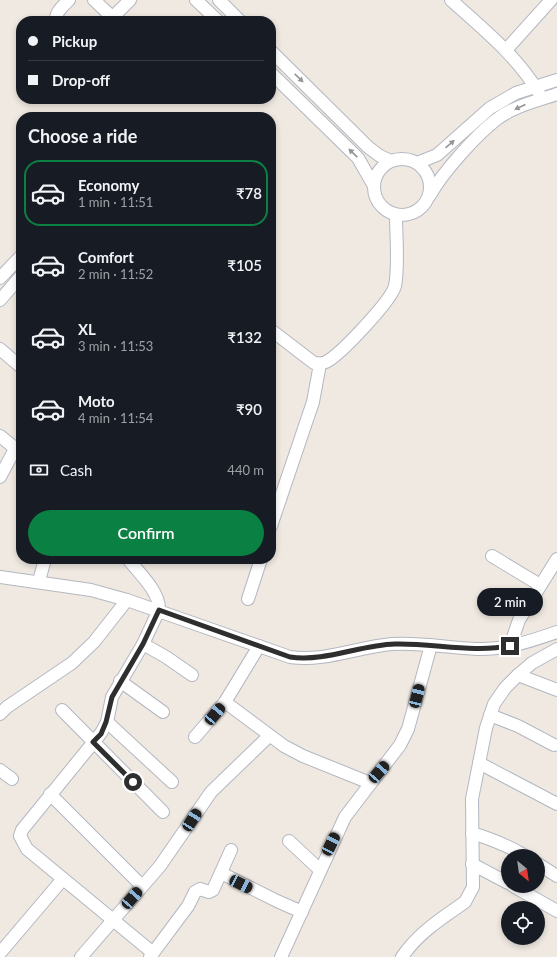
<!DOCTYPE html>
<meta charset="utf-8">
<style>
:root{--surface:#171b24;--page:#20242c;--text:#f1f3f6;--muted:#9ea1a6;--line:#363941;--accent:#0b8043}
body{margin:0;font-family:Lato,sans-serif;background:var(--page);color:var(--text);height:100vh;display:flex;flex-direction:column;font-size:15px;white-space:nowrap}
*{box-sizing:border-box;margin:0}
p{font-size:13px;color:var(--muted)}
.icon{flex:none;width:22px;height:22px;fill:none;stroke:currentColor;stroke-width:2;stroke-linecap:round;stroke-linejoin:round}
.map{position:relative;flex:1;overflow:hidden}
.sheet{position:absolute;left:16px;top:112px;width:260px;height:452px;display:flex;flex-direction:column;background:var(--surface);border-radius:16px;box-shadow:0 2px 6px #0003}
.sheet>*{flex:none}
.hud{position:absolute;left:16px;top:16px;width:260px;height:88px;border-radius:16px;box-shadow:0 2px 6px #0003;display:grid;align-content:center;height:88px;padding:0 12px;background:var(--surface)}
.needle{width:26px;rotate:151deg}
.buttons{position:absolute;left:501px;top:849px;display:grid;gap:8px}
.buttons a{display:grid;place-items:center;width:44px;height:44px;border-radius:50%;background:var(--surface);box-shadow:0 2px 6px #0003;font-size:20px}
.end{position:absolute;width:18px;height:18px;margin:-9px;border:5px solid #2e2e2e;background:#fff;box-shadow:0 0 0 2px #fff}
.from{border-radius:50%}
.bubble{position:absolute;height:28px;border-radius:14px;background:var(--surface);box-shadow:0 2px 6px #0003;font-size:13px;font-weight:600;line-height:28px;text-align:center}
.car{position:absolute;width:12px;height:24px;margin:-12px -6px;border-radius:5px;box-shadow:0 0 3px 1px #0007;background:linear-gradient(#222 24%,#8ab4d8 0 40%,#222 0 76%,#8ab4d8 0 86%,#222 0)}
.hud b{display:flex;align-items:center;gap:14px;height:38px;font-size:15px}
.hud b+b{border-top:1px solid var(--line)}
.hud i{width:10px;height:10px;background:var(--text)}
ul{padding:0;list-style:none}
li{display:flex;align-items:center;gap:12px;height:66px;margin:0 8px 6px;padding:0 4px;border:2px solid transparent;border-radius:16px}
li div{flex:1}
li b{display:block;font-size:15px}
li em{font-style:normal;font-weight:600}
li.active{border-color:var(--accent)}
li>.icon{width:36px;height:36px;stroke-width:1.5}
h2{padding:0 12px;font-size:18px;line-height:48px}
.pay{display:flex;align-items:center;gap:10px;height:44px;padding:0 12px;font-size:15px}
.pay p{margin-inline-start:auto}
.primary-button{display:flex;gap:8px;margin-top:auto;padding:8px 12px}
.primary-button a{flex:1;height:46px;border-radius:24px;background:var(--accent);color:#fff;font-size:16px;font-weight:600;line-height:46px;text-align:center}
.map>svg:first-child{display:block}
.lines{fill:none;stroke-linecap:round;stroke-linejoin:round}
.minor-casing{stroke:#b4b7c1;stroke-width:14}
.minor{stroke:#fff;stroke-width:12}
.oneway{fill:#969696}
.route{stroke:#2e2e2e;stroke-width:5}
</style>
<div class="map">
<svg width="557" height="957" viewBox="0 0 557 957">
<rect width="100%" height="100%" fill="#efe9e1"/>
<g class="lines">
<defs>
<g id="minor">
<path d="M94,0L112,17"/>
<path d="M196,0L218,21"/>
<path d="M219,0L240,21"/>
<path d="M451,0C483,29 516,55 539,93"/>
<path d="M56,21C55,12 63,6 69,0"/>
<path d="M109,21L130,0"/>
<path d="M506,50L551,0"/>
<path d="M271,51L368,147L380,156L391,161"/>
<path d="M271,73L358,158L374,186"/>
<circle cx="402" cy="187" r="28"/>
<path d="M417,163L437,155L490,108L516,93L557,80"/>
<path d="M430,195C443,172 476,135 497,119C514,106 537,101 557,94"/>
<path d="M0,278L21,256"/>
<path d="M0,300L21,276"/>
<path d="M271,330L314,363C318,363 322,364 326,362C340,355 391,301 395,286C399,267 396,235 396,215"/>
<path d="M0,349L21,367"/>
<path d="M0,436L21,453"/>
<path d="M0,477L15,449"/>
<path d="M271,526L313,402L320,364"/>
<path d="M492,556L540,585"/>
<path d="M128,559C139,573 160,592 159,610L143,644L112,697L107,722L101,733L22,830L20,836L27,849L153,953"/>
<path d="M0,577L91,590L127,600L290,657C325,662 357,647 392,644C420,642 449,648 477,649C505,650 531,641 557,632"/>
<path d="M39,581L45,559"/>
<path d="M248,599L261,559"/>
<path d="M143,644L166,657L192,675"/>
<path d="M510,646L519,620L557,559"/>
<path d="M518,675L557,690"/>
<path d="M120,681L163,712"/>
<path d="M225,702L284,746L303,756L370,783"/>
<path d="M62,710L163,812"/>
<path d="M0,714L7,707L72,663L94,642L127,600"/>
<path d="M490,715L518,726L554,745"/>
<path d="M107,722L172,782"/>
<path d="M195,737L225,702L259,646"/>
<path d="M479,763L557,804"/>
<path d="M0,770L12,779"/>
<path d="M50,794L142,886"/>
<path d="M472,833C491,839 508,845 525,856"/>
<path d="M289,841L320,870"/>
<path d="M472,864L508,883"/>
<path d="M538,864L557,876"/>
<path d="M221,873L277,901L302,912"/>
<path d="M513,886L557,911"/>
<path d="M0,953L62,880"/>
<path d="M81,957L160,866L211,792L269,736"/>
<path d="M150,957L188,906L195,892L200,889L209,892L213,890L231,850"/>
<path d="M281,957L345,817L400,745L408,729L431,645"/>
<path d="M402,957C418,933 442,918 465,902L473,887L472,799L486,728L494,704L505,688L518,675L532,663L557,649"/>
</g>
</defs>
<use href="#minor" class="minor-casing"/>
<use href="#minor" class="minor"/>
</g>
<defs><path id="oneway-solid" d="M-6-.8H1V-3.2L6.5 0L1 3.2V.8H-6Z"/></defs>
<g class="oneway">
<use href="#oneway-solid" transform="translate(299 78) rotate(44)"/>
<use href="#oneway-solid" transform="translate(520 107) rotate(155)"/>
<use href="#oneway-solid" transform="translate(450 144) rotate(-41)"/>
<use href="#oneway-solid" transform="translate(353 153) rotate(-136)"/>
</g>
<g class="lines">
<path class="route" d="M133,782L93,742L101,734L106,722L112,697L143,644L159,610L290,657C326,662 359,645 395,644C433,643 472,653 510,646"/>
</g>
</svg>
<div class="buttons">
<a><svg class="needle" viewBox="-14 -14 28 28"><path d="M0-13l5 13h-10z" fill="#e53935"/><path d="M0 13l5-13h-10z" fill="#9ea1a6"/></svg></a>
<a><svg class="icon" aria-label="locate" viewBox="0 0 24 24"><circle cx="12" cy="12" r="6"/><path d="M12 2v4M12 18v4M2 12h4M18 12h4"/></svg></a>
</div>
<i class="end from" style="left:133px;top:782px"></i>
<i class="end" style="left:510px;top:646px"></i>
<div class="bubble" style="left:477px;top:588px;width:66px">2 min</div>
<i class="car" style="left:417px;top:696px;rotate:14deg"></i>
<i class="car" style="left:215px;top:714px;rotate:40deg"></i>
<i class="car" style="left:379px;top:772px;rotate:41deg"></i>
<i class="car" style="left:192px;top:820px;rotate:33deg"></i>
<i class="car" style="left:331px;top:844px;rotate:26deg"></i>
<i class="car" style="left:241px;top:884px;rotate:116deg"></i>
<i class="car" style="left:132px;top:898px;rotate:41deg"></i>
<div class="hud">
<b><i class="from"></i>Pickup</b>
<b><i></i>Drop-off</b>
</div>
<section class="sheet">
<h2>Choose a ride</h2>
<ul>
<li class="active"><svg class="icon" aria-label="car" viewBox="0 0 24 24"><path d="M5 17H2v-5l4-1 3-4h7l3 4 3 1v5h-3M9 17h6M6 11h13"/><circle cx="7" cy="17" r="2"/><circle cx="17" cy="17" r="2"/></svg><div><b>Economy</b><p>1 min · 11:51</p></div><em>₹78</em></li>
<li><svg class="icon" aria-label="car" viewBox="0 0 24 24"><path d="M5 17H2v-5l4-1 3-4h7l3 4 3 1v5h-3M9 17h6M6 11h13"/><circle cx="7" cy="17" r="2"/><circle cx="17" cy="17" r="2"/></svg><div><b>Comfort</b><p>2 min · 11:52</p></div><em>₹105</em></li>
<li><svg class="icon" aria-label="car" viewBox="0 0 24 24"><path d="M5 17H2v-5l4-1 3-4h7l3 4 3 1v5h-3M9 17h6M6 11h13"/><circle cx="7" cy="17" r="2"/><circle cx="17" cy="17" r="2"/></svg><div><b>XL</b><p>3 min · 11:53</p></div><em>₹132</em></li>
<li><svg class="icon" aria-label="car" viewBox="0 0 24 24"><path d="M5 17H2v-5l4-1 3-4h7l3 4 3 1v5h-3M9 17h6M6 11h13"/><circle cx="7" cy="17" r="2"/><circle cx="17" cy="17" r="2"/></svg><div><b>Moto</b><p>4 min · 11:54</p></div><em>₹90</em></li>
</ul>
<div class="pay"><svg class="icon" aria-label="cash" viewBox="0 0 24 24"><path d="M3 7h18v10H3z"/><circle cx="12" cy="12" r="2"/></svg>Cash<p>440 m</p></div>
<div class="primary-button"><a>Confirm</a></div>
</section>
</div>
